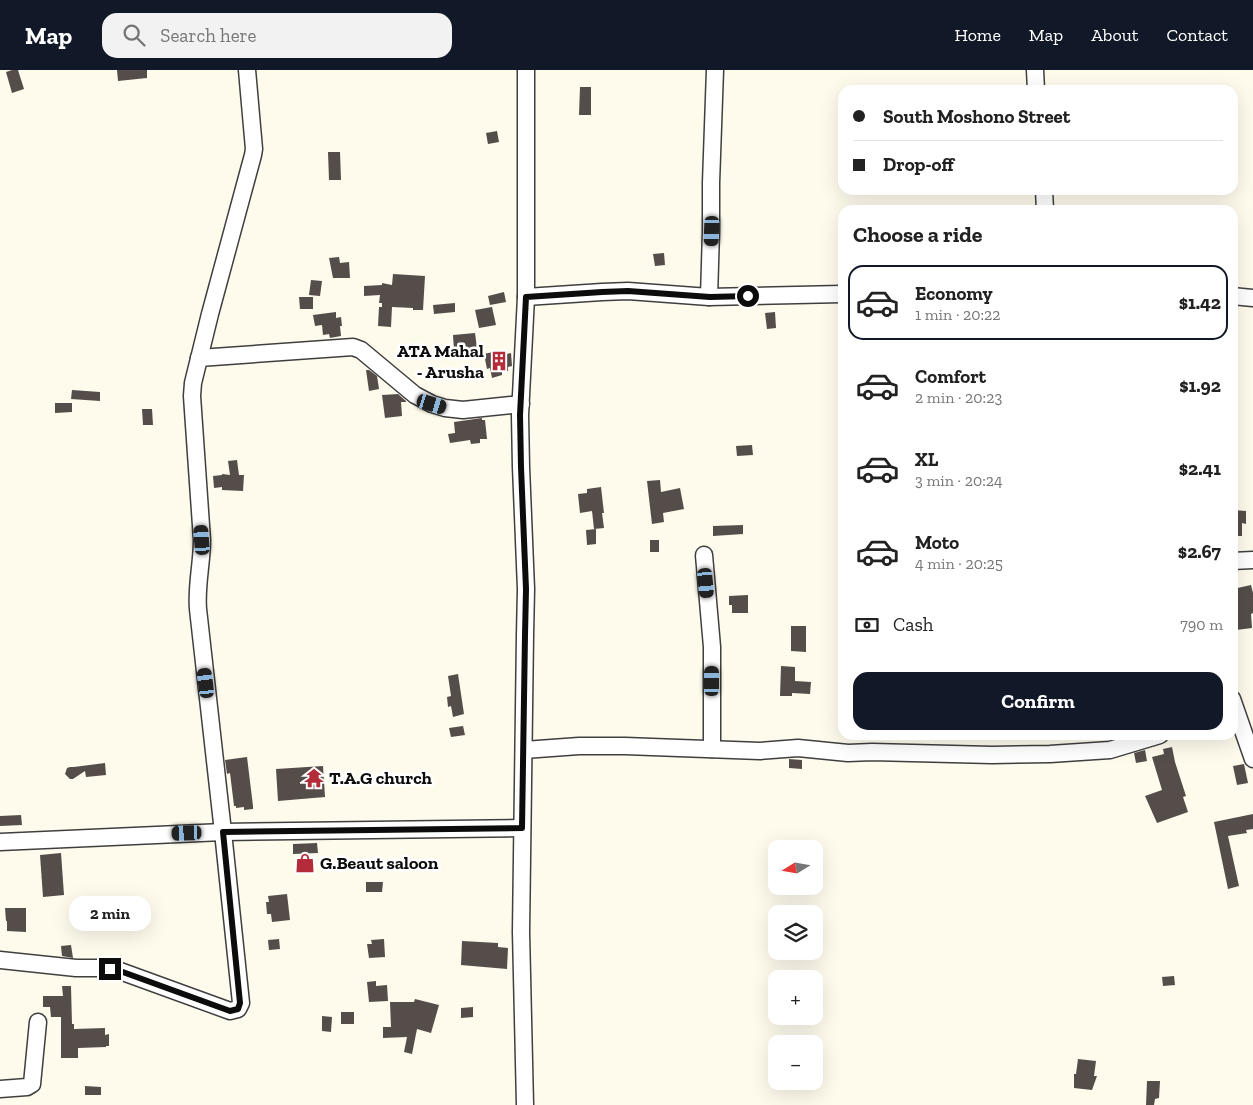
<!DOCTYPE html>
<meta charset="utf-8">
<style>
:root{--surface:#fff;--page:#f2f2f2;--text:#222;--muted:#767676;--line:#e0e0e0;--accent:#111827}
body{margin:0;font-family:"Zilla Slab",serif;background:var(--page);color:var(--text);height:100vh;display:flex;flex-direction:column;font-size:19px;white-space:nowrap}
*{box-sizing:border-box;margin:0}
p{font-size:16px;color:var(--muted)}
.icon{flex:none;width:28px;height:28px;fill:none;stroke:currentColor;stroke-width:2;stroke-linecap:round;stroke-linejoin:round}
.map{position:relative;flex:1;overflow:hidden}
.sheet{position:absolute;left:838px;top:135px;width:400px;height:535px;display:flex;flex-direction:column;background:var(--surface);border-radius:15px;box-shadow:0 5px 20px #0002}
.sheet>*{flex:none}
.guide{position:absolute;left:838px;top:15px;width:400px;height:110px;border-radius:15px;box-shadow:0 5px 20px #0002;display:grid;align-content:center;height:110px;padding:0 15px;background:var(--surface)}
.needle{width:32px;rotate:259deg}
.tools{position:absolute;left:768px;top:770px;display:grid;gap:10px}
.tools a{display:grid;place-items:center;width:55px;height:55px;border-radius:10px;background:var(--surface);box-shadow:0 5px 20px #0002;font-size:25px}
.end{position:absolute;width:22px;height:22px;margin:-11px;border:6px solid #0c0c0c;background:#fff;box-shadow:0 0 0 2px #fff}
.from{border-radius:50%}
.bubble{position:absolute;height:35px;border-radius:15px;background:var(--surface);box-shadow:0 5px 20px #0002;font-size:16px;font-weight:700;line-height:35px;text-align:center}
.car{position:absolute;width:15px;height:30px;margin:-15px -8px;border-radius:6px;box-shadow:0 0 4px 1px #0007;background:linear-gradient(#222 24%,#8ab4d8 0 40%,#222 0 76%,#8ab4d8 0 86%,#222 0)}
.guide b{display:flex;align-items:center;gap:18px;height:48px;font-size:19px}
.guide b+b{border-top:1px solid var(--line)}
.guide i{width:12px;height:12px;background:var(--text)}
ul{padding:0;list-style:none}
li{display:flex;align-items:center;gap:15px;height:75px;margin:0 10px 8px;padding:0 5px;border:2px solid transparent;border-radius:15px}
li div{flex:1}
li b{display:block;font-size:19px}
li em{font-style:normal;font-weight:700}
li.on{border-color:var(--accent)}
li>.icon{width:45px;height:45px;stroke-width:1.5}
h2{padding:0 15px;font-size:22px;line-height:60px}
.pay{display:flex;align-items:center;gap:12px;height:55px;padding:0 15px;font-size:19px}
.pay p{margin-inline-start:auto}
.primary-button{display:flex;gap:10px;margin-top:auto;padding:10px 15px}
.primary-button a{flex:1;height:58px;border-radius:15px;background:var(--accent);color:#fff;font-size:20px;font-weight:700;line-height:58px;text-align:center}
header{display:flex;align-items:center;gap:30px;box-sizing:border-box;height:70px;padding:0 25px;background:var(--accent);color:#fff}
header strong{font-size:24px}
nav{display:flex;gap:28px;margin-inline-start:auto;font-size:18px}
.search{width:350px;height:45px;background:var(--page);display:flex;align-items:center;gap:12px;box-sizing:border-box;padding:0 18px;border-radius:15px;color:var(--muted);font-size:19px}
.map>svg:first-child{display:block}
.building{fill:#544d49}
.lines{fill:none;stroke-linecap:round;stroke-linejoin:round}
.minor-casing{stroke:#3f3f3f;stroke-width:19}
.minor{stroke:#fff;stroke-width:16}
.route{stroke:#0c0c0c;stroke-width:6}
.labels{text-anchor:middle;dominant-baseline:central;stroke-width:5;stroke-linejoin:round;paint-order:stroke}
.poi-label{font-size:18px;font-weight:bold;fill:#0c0c0c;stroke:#fff;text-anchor:start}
</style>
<header>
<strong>Map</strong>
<div class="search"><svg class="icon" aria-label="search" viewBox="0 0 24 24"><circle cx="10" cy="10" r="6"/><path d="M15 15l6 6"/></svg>Search here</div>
<nav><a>Home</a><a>Map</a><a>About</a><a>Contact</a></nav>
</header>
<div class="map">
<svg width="1253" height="1035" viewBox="0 0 1253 1035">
<rect width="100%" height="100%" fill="#fefaec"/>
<g class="building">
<path d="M12,0H18L24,19L12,23L6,2Z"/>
<path d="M117,0H147V8L118,11Z"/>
<path d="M580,17H591V45H579Z"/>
<path d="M497,61L499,72L488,74L486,63Z"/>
<path d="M328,82H340L341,110H329Z"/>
<path d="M664,183L665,195L655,196L653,184Z"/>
<path d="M339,187L340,193L349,192L350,208H333L329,188Z"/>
<path d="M393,204L425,206L423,240H413V238L392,237L391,257L378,256L379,237H382V233H379L380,225L364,226V216L382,215V213L392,215Z"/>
<path d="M311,210L322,211L320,226L309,225Z"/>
<path d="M504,222L506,232L490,235L488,226Z"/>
<path d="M299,227H313V239H300Z"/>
<path d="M455,233V242L434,244L433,235Z"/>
<path d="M492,237L496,255L479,258L475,240Z"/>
<path d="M336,242V248L341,247L342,256H340L341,266L330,268L329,264L323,265L322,255L315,256L313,245Z"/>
<path d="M775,242L776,258L767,259L765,243Z"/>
<path d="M475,263L477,278L454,280L453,265Z"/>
<path d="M497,281L498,286L511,283L512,296L508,297V301L502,302V305L492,308L490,298L487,299L484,284Z"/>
<path d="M366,300H369L377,306L379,319L369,321Z"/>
<path d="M72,320L100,322V331L71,329Z"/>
<path d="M398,324L406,331V332H401L402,346L385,348L382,325Z"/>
<path d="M55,333H72V342L55,343Z"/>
<path d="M142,339H152L153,355H143Z"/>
<path d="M482,348V350H485L487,369H480V373L471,374L470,370L450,373L448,364L455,363L454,352Z"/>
<path d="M752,375L753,385L737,386L736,376Z"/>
<path d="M237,390L239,405H244L243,421L222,420V417L214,418L213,406L222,405V404L230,405L228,391Z"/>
<path d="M660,410L661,422L680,418L684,439L663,443L664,452L652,454L647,411Z"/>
<path d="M601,417L604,443H602L604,458L594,459L592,441L580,443L578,424L587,423V419Z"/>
<path d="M1232,440L1246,441V454L1242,453V466H1232Z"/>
<path d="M743,455V464L713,466V456Z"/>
<path d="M596,459V474L587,475L586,460Z"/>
<rect x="650" y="470" width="9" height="12"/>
<path d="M1251,515L1253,523V543L1251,544L1252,558L1236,560L1234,539H1232V524H1234L1233,519Z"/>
<path d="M748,525V543H732V535H729V526Z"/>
<path d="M791,556H806V582L791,581Z"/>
<path d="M781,596L795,597V611L811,612L810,624L792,623V626H780Z"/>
<path d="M458,604L464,644L453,647L451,636L448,637L447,627L451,626L448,606Z"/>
<path d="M463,656L465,665L451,667L449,658Z"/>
<path d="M1172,677L1175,692L1186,726L1183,727L1188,742L1157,753L1145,726L1162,720L1152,687L1164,684L1163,679Z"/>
<path d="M1145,680L1147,691L1136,693L1134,683Z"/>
<path d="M247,687L253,736V739L244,740V737L236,738V736H234L230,703L227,704L225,690Z"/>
<path d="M789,689L802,690V699L789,698Z"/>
<path d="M105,693L106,705L86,707L85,701L73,709H70L65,704L67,698L70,697H74Z"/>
<path d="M1244,694L1248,713L1237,715L1233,696Z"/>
<path d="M323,696L325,727L278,731L276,699Z"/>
<path d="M1253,744V759L1246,760L1247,763L1228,766L1239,816L1228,819L1214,752Z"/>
<path d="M21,745L22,755L0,756V746Z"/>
<path d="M317,773L318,783L293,784V774Z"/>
<path d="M61,783L64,825L43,827L40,785Z"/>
<path d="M366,812H383L382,822H366Z"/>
<path d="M287,824L290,850L272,852L271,844H267L266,832H269L268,826Z"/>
<path d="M5,838H26V862L7,861V851H6Z"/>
<path d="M104,840V842H107V850H105L106,857H95V850H91L90,841Z"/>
<path d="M279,869L280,879L269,880L268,870Z"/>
<path d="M384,869L385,887L369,888L367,874H372L371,870Z"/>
<path d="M462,871L498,873V877L508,878L507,899L461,895Z"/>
<path d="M71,875L73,888L62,886L61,876Z"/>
<path d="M1174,906L1175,915L1163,916L1162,907Z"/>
<path d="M376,911V916L387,915L388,931L369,932L367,912Z"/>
<path d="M62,916H71L72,954H74V959L105,958V965L109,964V976H106V977L78,978V988H61V947H51L50,937H43V926H63Z"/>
<path d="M415,929L439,935L431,963L417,959L412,984L404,982L407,967L383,968V957H391L390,932H414Z"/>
<path d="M473,937V947L461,948V938Z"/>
<rect x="341" y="942" width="13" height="12"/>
<path d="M322,946L332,947L331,962L322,961Z"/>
<path d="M1078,989L1096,991L1094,1006H1097L1092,1020L1074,1018V1004H1076Z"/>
<path d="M1147,1011H1160L1159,1028L1155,1029L1154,1035H1146Z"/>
<path d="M85,1016L101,1017V1025H85Z"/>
</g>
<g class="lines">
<defs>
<g id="minor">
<path d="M1035,0L1036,20"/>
<path d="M1044,120L1045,140"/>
<path d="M1232,226L1253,228"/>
<path d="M526,227L602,222L628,221L709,227L842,224"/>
<path d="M709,227L711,161V113L715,0"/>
<path d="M199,288L353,277L361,280L415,325L432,334L445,338L463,340L521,334"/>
<path d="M704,485L712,577V679"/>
<path d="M1232,491L1253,490"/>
<path d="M1232,629L1253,689"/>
<path d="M524,680L579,676H625L760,681L798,678L848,683L872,682L992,685L1050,684L1110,680L1160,665"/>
<path d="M0,772L223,762L522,758"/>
<path d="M0,890L76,898H102L120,901L230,941L238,939L241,933L223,762L198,539C196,516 202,493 202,470L192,326L193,313L210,244L253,85L254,79L247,0"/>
<path d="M0,1019L27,1017L32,1014L38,952"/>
<path d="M525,1035L521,862L525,565L526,519L521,397L520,345L526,227V0"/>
</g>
</defs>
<use href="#minor" class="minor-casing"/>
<use href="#minor" class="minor"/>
</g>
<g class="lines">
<path class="route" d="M110,899L120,901L230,941L238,939L240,933L223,762L522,758L525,565L526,519L521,397L520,345L526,227L602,222L628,221L710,227L748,226"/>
</g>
<defs>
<symbol id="building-bare" viewBox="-9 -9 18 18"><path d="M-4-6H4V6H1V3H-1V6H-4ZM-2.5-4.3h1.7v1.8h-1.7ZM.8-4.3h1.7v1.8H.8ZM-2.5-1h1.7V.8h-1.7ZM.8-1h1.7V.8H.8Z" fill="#b42c39" stroke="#fff" stroke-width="2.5" paint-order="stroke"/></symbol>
<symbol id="temple-bare" viewBox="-9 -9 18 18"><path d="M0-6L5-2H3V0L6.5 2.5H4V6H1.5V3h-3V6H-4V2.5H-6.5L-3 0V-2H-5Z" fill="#b42c39" stroke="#fff" stroke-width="2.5" paint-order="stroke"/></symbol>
<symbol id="shop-bare" viewBox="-9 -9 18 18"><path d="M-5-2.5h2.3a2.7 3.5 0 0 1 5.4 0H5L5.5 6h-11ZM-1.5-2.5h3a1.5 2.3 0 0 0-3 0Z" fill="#b42c39" stroke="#fff" stroke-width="2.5" paint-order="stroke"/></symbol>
</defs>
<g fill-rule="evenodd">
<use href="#building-bare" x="485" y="277" width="28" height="28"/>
<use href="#temple-bare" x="300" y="694" width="28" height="28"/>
<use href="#shop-bare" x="291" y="779" width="28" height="28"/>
</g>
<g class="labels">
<g class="poi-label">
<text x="484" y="281" text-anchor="end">ATA Mahal<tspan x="484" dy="21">- Arusha</tspan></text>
<text x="329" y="708">T.A.G church</text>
<text x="320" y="793">G.Beaut saloon</text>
</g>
</g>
</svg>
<div class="tools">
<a><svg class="needle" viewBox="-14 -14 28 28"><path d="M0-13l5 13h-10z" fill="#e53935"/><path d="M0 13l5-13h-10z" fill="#767676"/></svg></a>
<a><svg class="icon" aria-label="layers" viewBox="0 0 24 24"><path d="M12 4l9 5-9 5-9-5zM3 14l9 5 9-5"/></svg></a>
<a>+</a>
<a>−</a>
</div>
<i class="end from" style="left:748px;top:226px"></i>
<i class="end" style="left:110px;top:899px"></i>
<div class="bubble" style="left:69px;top:826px;width:82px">2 min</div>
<i class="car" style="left:712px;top:161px;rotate:182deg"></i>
<i class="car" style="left:432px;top:334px;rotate:107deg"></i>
<i class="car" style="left:202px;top:470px;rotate:356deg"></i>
<i class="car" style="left:706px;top:513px;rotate:175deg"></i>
<i class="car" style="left:712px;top:611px;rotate:0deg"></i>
<i class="car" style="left:206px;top:613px;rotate:353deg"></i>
<i class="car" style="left:187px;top:763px;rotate:268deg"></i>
<div class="guide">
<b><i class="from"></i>South Moshono Street</b>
<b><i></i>Drop-off</b>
</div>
<section class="sheet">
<h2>Choose a ride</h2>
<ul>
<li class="on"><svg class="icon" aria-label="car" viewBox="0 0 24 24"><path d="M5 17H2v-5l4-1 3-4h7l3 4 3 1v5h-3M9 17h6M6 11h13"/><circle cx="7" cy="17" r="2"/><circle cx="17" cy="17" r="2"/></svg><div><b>Economy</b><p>1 min · 20:22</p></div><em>$1.42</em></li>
<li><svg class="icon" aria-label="car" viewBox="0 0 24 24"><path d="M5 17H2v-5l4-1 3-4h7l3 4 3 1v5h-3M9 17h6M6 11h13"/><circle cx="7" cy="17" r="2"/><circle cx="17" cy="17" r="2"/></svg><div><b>Comfort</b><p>2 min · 20:23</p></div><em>$1.92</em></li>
<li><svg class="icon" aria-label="car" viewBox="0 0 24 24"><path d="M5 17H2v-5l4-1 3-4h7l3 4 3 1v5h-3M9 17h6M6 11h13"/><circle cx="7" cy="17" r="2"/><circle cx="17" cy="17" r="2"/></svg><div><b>XL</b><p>3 min · 20:24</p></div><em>$2.41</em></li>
<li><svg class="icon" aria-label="car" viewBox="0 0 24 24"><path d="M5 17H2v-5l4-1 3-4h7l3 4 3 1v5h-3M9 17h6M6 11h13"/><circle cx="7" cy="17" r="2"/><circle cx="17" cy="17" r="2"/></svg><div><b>Moto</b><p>4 min · 20:25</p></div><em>$2.67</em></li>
</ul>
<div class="pay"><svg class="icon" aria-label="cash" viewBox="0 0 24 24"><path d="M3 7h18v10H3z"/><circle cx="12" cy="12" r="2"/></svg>Cash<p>790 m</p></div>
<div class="primary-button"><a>Confirm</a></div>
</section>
</div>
